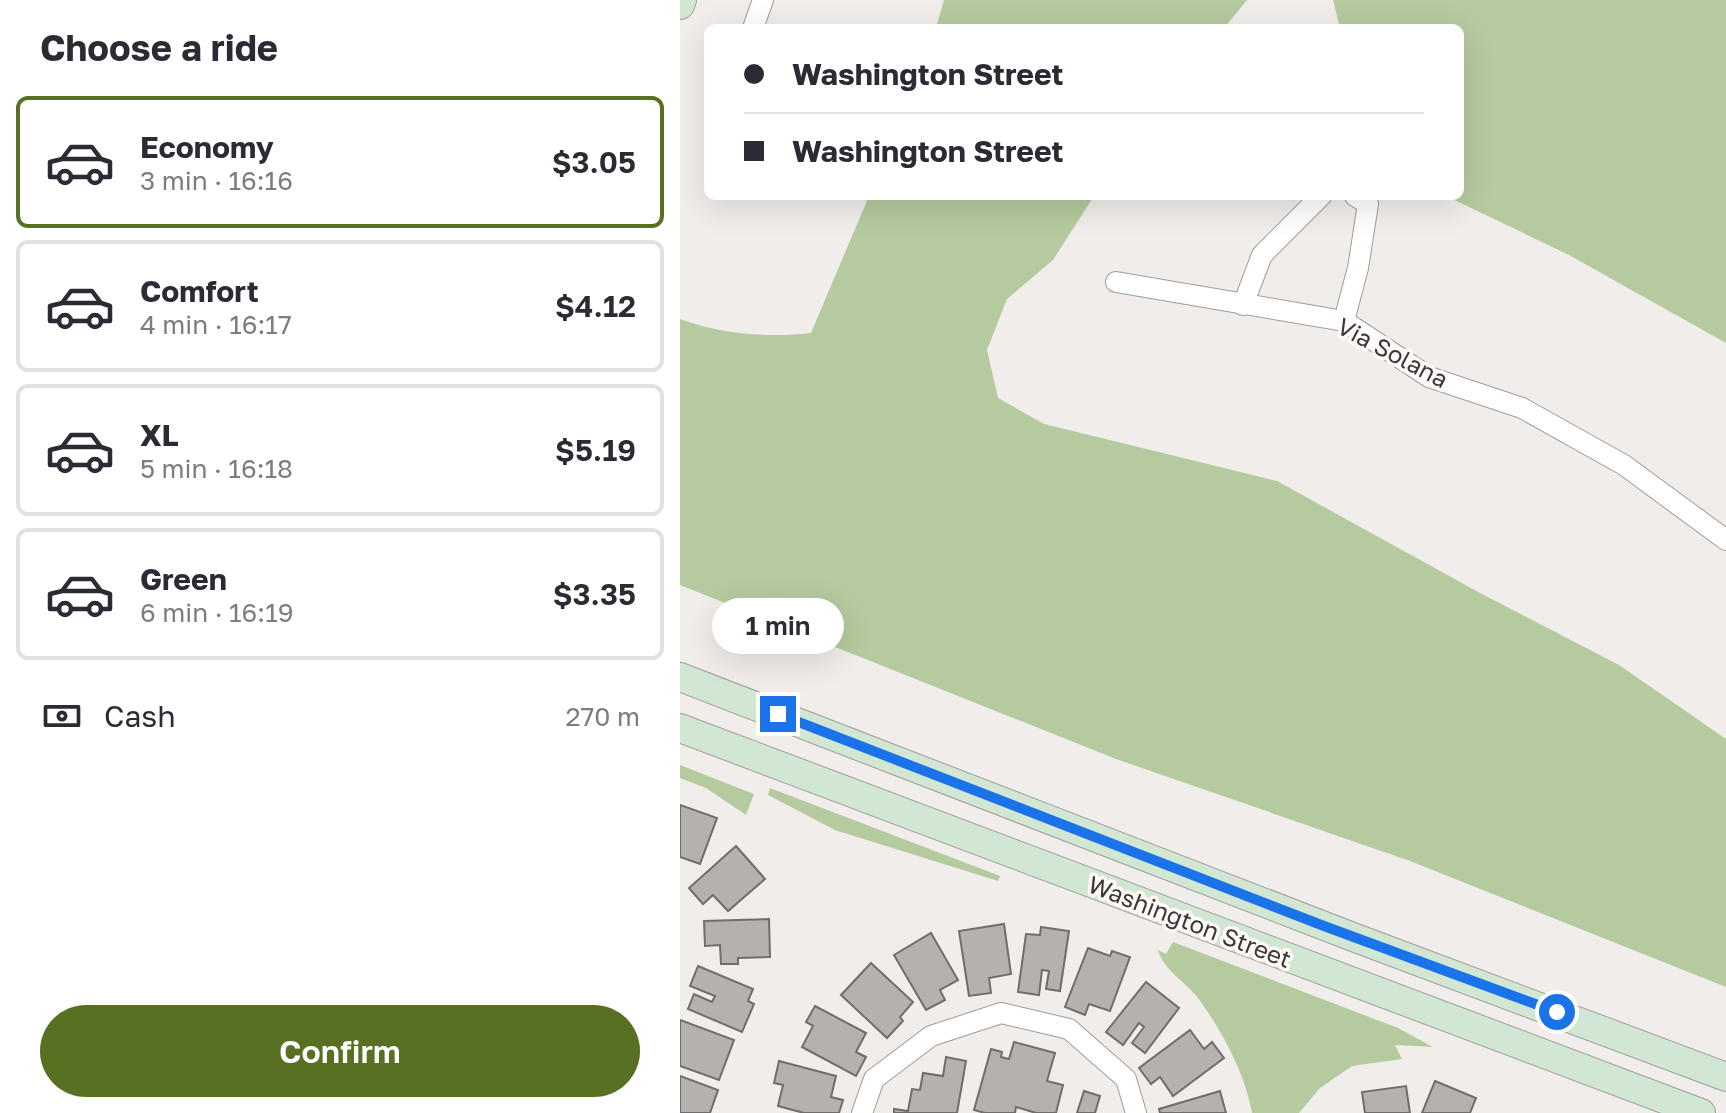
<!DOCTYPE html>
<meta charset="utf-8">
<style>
:root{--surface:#fff;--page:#f7f7f7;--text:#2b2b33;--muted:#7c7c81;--line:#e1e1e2;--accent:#587022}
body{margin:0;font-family:"Golos Text",sans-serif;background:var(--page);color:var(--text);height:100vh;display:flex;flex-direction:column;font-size:30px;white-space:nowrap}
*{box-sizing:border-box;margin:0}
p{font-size:26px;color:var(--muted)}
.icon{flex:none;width:44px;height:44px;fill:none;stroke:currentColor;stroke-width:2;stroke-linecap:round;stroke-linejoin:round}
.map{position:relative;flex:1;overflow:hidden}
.details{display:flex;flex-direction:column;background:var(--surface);width:680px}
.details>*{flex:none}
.hud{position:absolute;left:24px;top:24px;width:760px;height:176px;border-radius:12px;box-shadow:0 8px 32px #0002;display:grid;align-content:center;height:176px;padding:0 40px;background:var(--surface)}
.end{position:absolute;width:36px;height:36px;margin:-18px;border:10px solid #1a73e8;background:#fff;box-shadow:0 0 0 4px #fff}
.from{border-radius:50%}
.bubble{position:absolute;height:56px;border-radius:28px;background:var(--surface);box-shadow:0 8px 32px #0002;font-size:26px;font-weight:600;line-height:56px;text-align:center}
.hud b{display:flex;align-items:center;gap:28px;height:76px;font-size:30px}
.hud b+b{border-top:2px solid var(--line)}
.hud i{width:20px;height:20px;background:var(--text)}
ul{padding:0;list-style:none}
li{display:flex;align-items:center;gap:24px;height:132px;margin:0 16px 12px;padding:0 24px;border:4px solid var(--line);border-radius:12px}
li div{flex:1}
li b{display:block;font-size:30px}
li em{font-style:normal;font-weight:600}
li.current{border-color:var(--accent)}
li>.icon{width:72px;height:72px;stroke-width:1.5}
h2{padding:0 40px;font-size:36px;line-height:96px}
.pay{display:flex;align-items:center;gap:20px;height:88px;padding:0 40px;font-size:30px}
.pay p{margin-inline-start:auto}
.button{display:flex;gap:16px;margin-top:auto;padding:16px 40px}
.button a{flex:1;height:92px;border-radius:48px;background:var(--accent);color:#fff;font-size:32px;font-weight:600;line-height:92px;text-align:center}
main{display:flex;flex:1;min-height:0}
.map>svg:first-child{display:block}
.green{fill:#b5ca9e}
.building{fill:#b5b1af;stroke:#716d6c;stroke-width:2}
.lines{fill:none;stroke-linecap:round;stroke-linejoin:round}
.minor-casing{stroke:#a09c9a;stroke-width:22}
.secondary-casing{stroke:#a09c9a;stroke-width:30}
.minor{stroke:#fff;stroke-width:20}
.secondary{stroke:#d2e6d4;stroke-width:28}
.route{stroke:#1a73e8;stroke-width:10}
.labels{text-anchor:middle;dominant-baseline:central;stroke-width:7;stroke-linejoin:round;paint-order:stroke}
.street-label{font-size:24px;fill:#393737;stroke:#fffaf8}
</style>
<main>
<section class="details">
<h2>Choose a ride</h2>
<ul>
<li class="current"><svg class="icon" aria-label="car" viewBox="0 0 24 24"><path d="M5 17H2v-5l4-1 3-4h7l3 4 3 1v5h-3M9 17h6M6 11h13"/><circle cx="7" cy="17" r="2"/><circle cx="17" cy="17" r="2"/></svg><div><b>Economy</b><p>3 min · 16:16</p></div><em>$3.05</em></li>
<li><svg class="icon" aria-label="car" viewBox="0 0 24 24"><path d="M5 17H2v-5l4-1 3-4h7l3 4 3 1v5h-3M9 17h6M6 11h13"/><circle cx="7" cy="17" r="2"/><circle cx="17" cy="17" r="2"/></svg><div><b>Comfort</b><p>4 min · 16:17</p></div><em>$4.12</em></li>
<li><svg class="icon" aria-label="car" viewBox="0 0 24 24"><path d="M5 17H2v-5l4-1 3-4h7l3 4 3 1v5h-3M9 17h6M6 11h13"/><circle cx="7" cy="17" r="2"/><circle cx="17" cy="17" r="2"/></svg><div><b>XL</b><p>5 min · 16:18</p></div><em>$5.19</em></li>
<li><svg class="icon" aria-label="car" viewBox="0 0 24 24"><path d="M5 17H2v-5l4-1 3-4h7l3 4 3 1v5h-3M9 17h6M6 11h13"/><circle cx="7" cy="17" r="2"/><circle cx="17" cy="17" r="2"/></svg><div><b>Green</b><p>6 min · 16:19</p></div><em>$3.35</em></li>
</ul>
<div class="pay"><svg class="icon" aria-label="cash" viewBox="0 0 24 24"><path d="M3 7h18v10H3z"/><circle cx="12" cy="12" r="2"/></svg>Cash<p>270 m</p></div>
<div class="button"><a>Confirm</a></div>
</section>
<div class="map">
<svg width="1046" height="1113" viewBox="0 0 1046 1113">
<rect width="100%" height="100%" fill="#f1edeb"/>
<g class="green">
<path d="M264,0H567L544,28H256Z"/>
<path d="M653,0H1046V343L889,255L766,196H780V28H660Z"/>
<path d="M189,196H414L373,260L327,299L307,350L318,398L364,424L597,481L800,593L939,665L1046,739V987L730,861L436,759L0,585V319C41,334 88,338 131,333Z"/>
<path d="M0,765L74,794L66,815L26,788L0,778Z"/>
<path d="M90,788L320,876L318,881L155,830L88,795Z"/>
<path d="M493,942L718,1028L753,1047L715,1045L722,1059L672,1066L640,1088L619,1113H572C565,1073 542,1031 518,998C506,982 484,971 478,950L486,954Z"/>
</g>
<g class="building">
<path d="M0,805L37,818L20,864L0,857Z"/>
<path d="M56,846L85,879L48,911L33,895L23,904L9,888Z"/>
<path d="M89,919L90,957L58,958V964H41L40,945L25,946L24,921Z"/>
<path d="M324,924L331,974L309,978L311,993L289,996L279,931Z"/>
<path d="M361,927L389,931L380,991L366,989L369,971L362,970L359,995L338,992L346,934L360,935Z"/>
<path d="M251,933L278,980L260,990L265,1000L246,1010L214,955Z"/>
<path d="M408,948L430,956L432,951L450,957L430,1011L409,1004L405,1015L385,1007Z"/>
<path d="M191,963L233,1002L220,1017L223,1021L207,1038L161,995Z"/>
<path d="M18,966L73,989L68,1001L74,1004L62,1032L8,1009L14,994L32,1002L35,996L10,986Z"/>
<path d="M466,982L499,1008L465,1053L452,1043L464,1027L459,1023L443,1045L426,1032Z"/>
<path d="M135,1006L186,1033L176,1052L186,1057L176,1076L122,1047L133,1026L126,1022Z"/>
<path d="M0,1020L54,1040L39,1080L0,1066Z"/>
<path d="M510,1030L524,1049L532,1042L544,1058L493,1096L480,1077L471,1084L459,1068Z"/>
<path d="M334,1042L375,1053L367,1081L383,1085L376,1113H356L336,1107L335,1113H305L294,1110L311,1049L322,1052L321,1057L329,1059Z"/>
<path d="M266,1057L286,1061L277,1113H214V1109L228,1111L232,1089L240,1090L243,1073L263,1076Z"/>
<path d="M99,1061L156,1076L151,1097L163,1100L159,1113H124L98,1106L103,1085L94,1083Z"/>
<path d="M0,1076L38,1090L30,1113H0Z"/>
<path d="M755,1081L796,1098L790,1113H742Z"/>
<path d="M726,1086L730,1113H685L682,1092Z"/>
<path d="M404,1091L420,1096L415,1113H397Z"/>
<path d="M540,1091L546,1113H480L479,1109Z"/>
</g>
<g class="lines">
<defs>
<g id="minor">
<path d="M73,28L83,0"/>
<path d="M436,282L664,321L749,377L842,408L944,465L1046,540"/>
<path d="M563,305L582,255L641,196"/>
<path d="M664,321L678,268L688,204L675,196"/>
<path d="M182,1113L194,1079L251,1036L321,1013L389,1029L446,1079L456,1113"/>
</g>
<g id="secondary">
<path d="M0,5L2,0"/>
<path d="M0,677L673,937L1046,1077"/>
<path d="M0,728L1021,1113"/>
</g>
</defs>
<use href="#minor" class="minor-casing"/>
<use href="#secondary" class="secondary-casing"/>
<use href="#minor" class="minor"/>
<use href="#secondary" class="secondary"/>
</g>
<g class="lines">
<path class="route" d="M98,714L644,926L877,1012"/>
</g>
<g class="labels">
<g class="street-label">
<text transform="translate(713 352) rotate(28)">Via Solana</text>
<text transform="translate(510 921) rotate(21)">Washington Street</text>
</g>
</g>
</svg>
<i class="end from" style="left:877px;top:1012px"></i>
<i class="end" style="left:98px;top:714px"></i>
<div class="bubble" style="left:32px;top:598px;width:132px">1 min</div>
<div class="hud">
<b><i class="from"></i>Washington Street</b>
<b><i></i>Washington Street</b>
</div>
</div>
</main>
